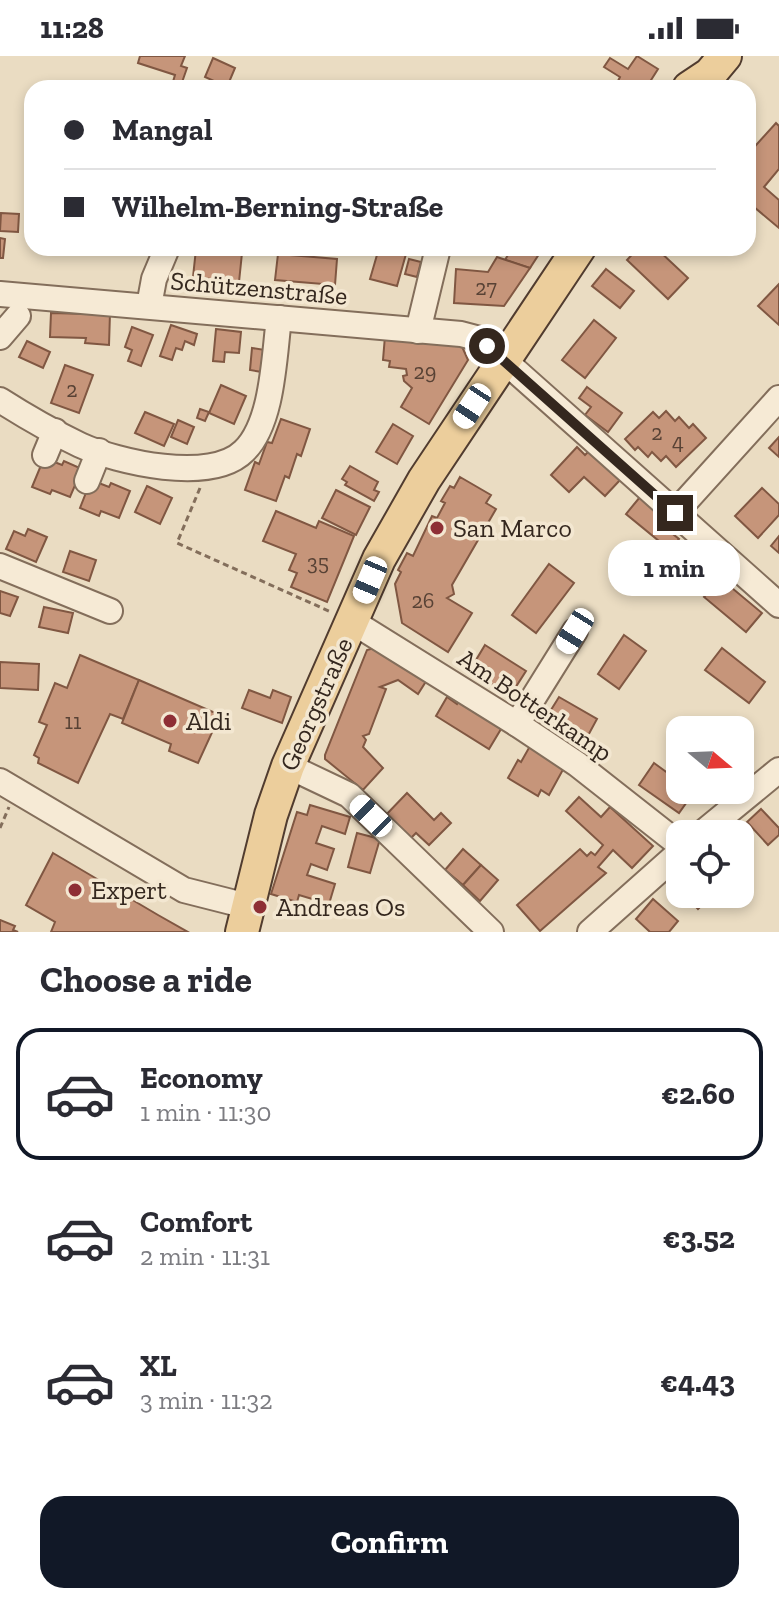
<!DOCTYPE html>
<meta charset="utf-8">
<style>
:root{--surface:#fff;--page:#f7f7f7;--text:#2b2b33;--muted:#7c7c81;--line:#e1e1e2;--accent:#111827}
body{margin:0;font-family:"Zilla Slab",serif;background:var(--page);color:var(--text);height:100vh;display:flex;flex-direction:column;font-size:30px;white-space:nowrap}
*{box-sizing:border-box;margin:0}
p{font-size:26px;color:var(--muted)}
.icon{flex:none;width:44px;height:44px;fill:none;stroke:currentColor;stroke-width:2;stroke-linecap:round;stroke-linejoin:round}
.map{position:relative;height:876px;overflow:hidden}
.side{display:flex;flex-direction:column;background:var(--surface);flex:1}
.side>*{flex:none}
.hud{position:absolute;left:24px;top:24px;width:732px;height:176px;border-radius:24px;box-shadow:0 4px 12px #0003;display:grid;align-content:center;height:176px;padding:0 40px;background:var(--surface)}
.needle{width:52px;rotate:109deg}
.controls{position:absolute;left:666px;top:660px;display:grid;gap:16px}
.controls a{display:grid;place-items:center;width:88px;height:88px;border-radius:16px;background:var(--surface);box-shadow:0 4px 12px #0003;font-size:40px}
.end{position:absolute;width:36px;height:36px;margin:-18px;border:10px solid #34271e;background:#fff;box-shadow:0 0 0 4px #fff}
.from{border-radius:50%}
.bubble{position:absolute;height:56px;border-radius:24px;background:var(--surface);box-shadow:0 4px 12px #0003;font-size:26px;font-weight:700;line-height:56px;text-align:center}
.car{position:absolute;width:24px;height:48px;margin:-24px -12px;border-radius:10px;box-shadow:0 0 6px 2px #0007;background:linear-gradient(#fff 24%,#345 0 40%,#fff 0 76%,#345 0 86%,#fff 0)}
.hud b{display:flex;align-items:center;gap:28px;height:76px;font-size:30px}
.hud b+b{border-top:2px solid var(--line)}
.hud i{width:20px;height:20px;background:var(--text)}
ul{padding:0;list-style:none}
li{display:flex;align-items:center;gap:24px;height:132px;margin:0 16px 12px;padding:0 24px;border:4px solid transparent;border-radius:24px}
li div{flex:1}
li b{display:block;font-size:30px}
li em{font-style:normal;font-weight:700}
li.selected{border-color:var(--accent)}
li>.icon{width:72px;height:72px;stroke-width:1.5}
h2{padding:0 40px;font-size:36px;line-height:96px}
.action{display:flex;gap:16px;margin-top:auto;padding:16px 40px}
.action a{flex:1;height:92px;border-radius:24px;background:var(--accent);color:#fff;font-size:32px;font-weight:700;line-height:92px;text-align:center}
.status{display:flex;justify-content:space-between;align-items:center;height:56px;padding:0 40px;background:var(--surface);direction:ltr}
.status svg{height:22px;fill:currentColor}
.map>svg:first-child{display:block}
.building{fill:#c6957a;stroke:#805742;stroke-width:2}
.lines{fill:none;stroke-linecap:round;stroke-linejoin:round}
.minor-casing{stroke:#836e5b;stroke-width:28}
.major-casing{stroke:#513c2f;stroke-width:36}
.path{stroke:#836e5b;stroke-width:3;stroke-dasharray:6 4;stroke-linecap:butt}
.minor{stroke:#f6ead5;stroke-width:24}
.major{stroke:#ecce9c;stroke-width:32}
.route{stroke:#34271e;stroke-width:10}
.poi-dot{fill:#8e2f35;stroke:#f3e7d1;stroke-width:3}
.labels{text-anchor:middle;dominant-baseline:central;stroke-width:7;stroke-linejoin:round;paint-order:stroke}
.number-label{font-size:22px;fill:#584235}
.street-label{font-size:26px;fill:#34271e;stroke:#f3e7d1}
.poi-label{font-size:26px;fill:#34271e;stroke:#f3e7d1;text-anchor:start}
</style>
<div class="status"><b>11:28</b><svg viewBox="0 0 49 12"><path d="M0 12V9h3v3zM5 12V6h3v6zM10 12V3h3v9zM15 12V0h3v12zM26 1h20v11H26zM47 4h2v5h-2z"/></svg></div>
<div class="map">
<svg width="779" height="876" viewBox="0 0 779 876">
<rect width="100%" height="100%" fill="#eadcc2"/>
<g class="building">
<path d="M140,0H185L181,10L187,12L180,32L172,29L175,19L138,7Z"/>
<path d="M637,0L658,13L646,32H629L618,25L620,21L604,11L610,2L628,13Z"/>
<path d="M213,2L235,12L227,31L205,21Z"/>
<path d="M776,67L779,70V113L764,131L779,144V172L748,146V98Z"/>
<path d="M1,157L19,158L18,176L0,175Z"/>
<path d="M0,182L5,183L3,202H0Z"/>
<path d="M70,192H111H101L100,198Z"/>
<path d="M123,192H149H139L138,197L123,195Z"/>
<path d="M213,192L242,197L239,226L193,221L196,193L213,194Z"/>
<path d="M379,192L406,198L397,230L370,223Z"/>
<path d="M512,192H543L530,212L505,204Z"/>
<path d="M638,192H656L688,222L668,243L627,204Z"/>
<path d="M278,198L337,203L335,229L275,224Z"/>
<path d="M497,201L530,212L504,250L454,247L456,213L488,216Z"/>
<path d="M409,203L421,206L417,221L405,218Z"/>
<path d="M606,213L634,235L620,252L592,230Z"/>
<path d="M779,228V269L758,250Z"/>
<path d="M87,256L110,257L109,289L85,287L86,282L50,281L51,257L87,258Z"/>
<path d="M594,264L616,282L585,322L562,304Z"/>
<path d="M171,269L197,278L194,289L185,285L182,294L176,292L172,304L160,300Z"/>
<path d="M132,271L153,279L141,310L128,305L132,294L125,291Z"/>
<path d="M216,273L241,276L239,297L225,296L224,306L213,305Z"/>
<path d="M385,280L460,286L468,304L429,368L401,351L412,332L404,325L403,320L407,319L406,313L389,311L390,305L383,304Z"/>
<path d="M27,285L50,296L43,312L19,301Z"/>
<path d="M252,292L265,294L262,316L250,314Z"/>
<path d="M65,309L93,319L79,357L51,347Z"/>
<path d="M221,329L246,340L234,368L209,357Z"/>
<path d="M587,331L622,357L608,376L585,359L591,351L579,342Z"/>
<path d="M200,353L209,356L205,365L197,362Z"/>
<path d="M666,355L675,365L679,361L689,372L693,368L706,382L676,411L666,400L661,405L652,396L648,401L638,391L635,394L625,383L653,356L659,362Z"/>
<path d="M145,356L174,368L164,390L135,377Z"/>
<path d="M281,363L310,373L301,400L297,398L289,422L285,420L276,445L245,434L255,406L259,408L267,386L272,387Z"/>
<path d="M178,364L194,371L187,388L171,381Z"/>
<path d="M393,368L413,380L397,408L376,396Z"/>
<path d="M779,381V401L769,392Z"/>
<path d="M577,391L585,399L590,394L621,423L605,440L584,421L569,436L551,419Z"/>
<path d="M44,402L62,409L64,405L82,413L70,441L52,434L50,438L32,431Z"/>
<path d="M350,410L378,426L374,434L379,436L374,445L345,429L347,426L342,423Z"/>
<path d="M460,421L491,439L486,447L496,453L452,529L454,538L447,542L472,557L448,596L402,567L395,528L401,516L398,514L407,497L413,500L432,460L437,462L445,447L441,445L450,430L454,432Z"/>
<path d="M91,424L109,431L111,427L130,435L119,462L101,455L99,460L80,452Z"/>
<path d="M147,430L172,442L160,468L135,456Z"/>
<path d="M762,432L779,448V459L758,482L735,460Z"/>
<path d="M336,434L370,451L356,479L322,462Z"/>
<path d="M640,441L673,468L668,474L679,483L670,494L626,458Z"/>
<path d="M276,455L316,472L319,465L354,480L327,546L291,531L297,517L289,514L296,498L263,485Z"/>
<path d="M28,473L47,481L36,506L6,493L14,475L25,480Z"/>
<path d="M779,480V497L771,490Z"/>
<path d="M691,489L709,505L692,524L675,509Z"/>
<path d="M70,495L96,504L89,525L63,516Z"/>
<path d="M549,508L574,527L536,577L512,559Z"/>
<path d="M720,522L762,557L746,576L704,541Z"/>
<path d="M0,535L18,541L10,560L0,557Z"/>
<path d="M44,551L73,557L68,577L39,571Z"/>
<path d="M624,579L646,595L619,633L598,618Z"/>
<path d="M485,589L526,615L510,640L470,614Z"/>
<path d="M378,591L430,619L418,638L398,624L380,631L386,633L369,678L363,680L366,684L363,691L383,712L363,734L325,703V699L367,594Z"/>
<path d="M722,592L765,626L749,647L705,614Z"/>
<path d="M80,599L139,624L123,663L110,658L78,727L38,707L39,702L34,699L47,669L39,666L55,627L67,632Z"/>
<path d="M0,606L39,608L38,634L0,632Z"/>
<path d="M139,624L220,659L198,707L169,695L171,688L122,667Z"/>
<path d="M249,634L270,642L273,634L291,641L282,667L242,652Z"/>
<path d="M447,641L457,648L461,642L504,668L489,693L436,660Z"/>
<path d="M559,641L597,663L585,685L546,662Z"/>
<path d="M703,662L718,674H693Z"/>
<path d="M530,690L565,710L549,739L541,734L538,740L508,722L518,704L521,706Z"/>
<path d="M654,707L680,726V734L694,736L679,757L639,729Z"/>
<path d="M407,737L434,764L441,757L451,767L429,789L416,777L407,786L383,762Z"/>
<path d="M579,741L601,761L610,751L653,790L632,812L613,794L598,811L606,817L540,875L517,849L580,793L587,800L591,796L595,799L603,789L566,755Z"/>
<path d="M310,749L350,761L345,778L322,770L316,787L334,793L327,814L311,808L307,819L335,828L329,848L299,839L297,846L271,838L297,756L307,759Z"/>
<path d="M761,753L779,772V779L768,789L747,766Z"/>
<path d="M357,777L380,783L370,817L348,811Z"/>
<path d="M740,786L751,797L740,807Z"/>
<path d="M463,793L481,809L463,829L445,814Z"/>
<path d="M53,797L158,859L188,876H51L55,866L26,849Z"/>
<path d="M481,809L498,824L480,845L463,829Z"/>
<path d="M684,838H713L698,853Z"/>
<path d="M653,843L678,865L669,876H650L636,863Z"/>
<path d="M0,864L15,870L13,874L18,876H0Z"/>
</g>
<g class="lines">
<defs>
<g id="minor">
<path d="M0,238L461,278L480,283L779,549"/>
<path d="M149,250L154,223L167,192"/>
<path d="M418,275L438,192"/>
<path d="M0,281L18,260"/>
<path d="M0,344C25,360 53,376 80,389C117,406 211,428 244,395C273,367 274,301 279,262"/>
<path d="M45,399L55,375"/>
<path d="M87,425L99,395"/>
<path d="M675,457L779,342"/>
<path d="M0,510L110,555"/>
<path d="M353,566L517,668L577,708L680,789"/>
<path d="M517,668L575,575"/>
<path d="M288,710L349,739L491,876"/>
<path d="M0,725L184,834L247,850"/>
<path d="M701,778L779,714"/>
<path d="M590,876L680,796"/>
</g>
<g id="major">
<path d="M689,32L710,18L725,0"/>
<path d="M242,876L271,759L288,710L379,503L424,424L579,192"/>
</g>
</defs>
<use href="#minor" class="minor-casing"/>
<use href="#major" class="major-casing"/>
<g class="path">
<path d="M200,432L177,487L331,556"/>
<path d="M0,772L9,751"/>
</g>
<use href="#minor" class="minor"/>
<use href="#major" class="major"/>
</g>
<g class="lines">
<path class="route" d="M487,290L675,457"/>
</g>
<g class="poi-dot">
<circle cx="437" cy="472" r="8"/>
<circle cx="170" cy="665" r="8"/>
<circle cx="75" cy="834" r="8"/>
<circle cx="260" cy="851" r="8"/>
</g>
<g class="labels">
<g class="number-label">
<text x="486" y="231">27</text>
<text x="425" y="315">29</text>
<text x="72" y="333">2</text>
<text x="657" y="376">2</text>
<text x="678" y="385">4</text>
<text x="318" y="506">35</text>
<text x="423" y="544">26</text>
<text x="73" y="665">11</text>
</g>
<g class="street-label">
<text transform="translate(259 232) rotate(5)">Schützenstraße</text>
<text transform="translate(316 648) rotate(-66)">Georgstraße</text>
<text transform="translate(535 649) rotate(34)">Am Botterkamp</text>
</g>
<g class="poi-label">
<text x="453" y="472">San Marco</text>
<text x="186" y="665">Aldi</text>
<text x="91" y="834">Expert</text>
<text x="276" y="851">Andreas Os</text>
</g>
</g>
</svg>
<div class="controls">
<a><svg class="needle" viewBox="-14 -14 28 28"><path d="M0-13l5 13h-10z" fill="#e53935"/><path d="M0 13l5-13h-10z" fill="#7c7c81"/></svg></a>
<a><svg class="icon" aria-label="locate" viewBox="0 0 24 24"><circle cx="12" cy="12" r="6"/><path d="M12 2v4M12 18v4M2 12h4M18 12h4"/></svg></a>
</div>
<i class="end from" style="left:487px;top:290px"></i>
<i class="end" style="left:675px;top:457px"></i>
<div class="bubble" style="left:608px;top:484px;width:132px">1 min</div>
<i class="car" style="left:472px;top:350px;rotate:213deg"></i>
<i class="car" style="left:370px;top:524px;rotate:203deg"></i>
<i class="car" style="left:575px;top:575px;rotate:212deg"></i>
<i class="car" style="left:371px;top:760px;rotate:314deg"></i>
<div class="hud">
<b><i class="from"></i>Mangal</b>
<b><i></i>Wilhelm-Berning-Straße</b>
</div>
</div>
<section class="side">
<h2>Choose a ride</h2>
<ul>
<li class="selected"><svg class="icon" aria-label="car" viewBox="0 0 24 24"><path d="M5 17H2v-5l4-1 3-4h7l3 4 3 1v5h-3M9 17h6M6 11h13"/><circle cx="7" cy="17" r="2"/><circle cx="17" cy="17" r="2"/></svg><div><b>Economy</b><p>1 min · 11:30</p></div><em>€2.60</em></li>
<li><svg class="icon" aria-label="car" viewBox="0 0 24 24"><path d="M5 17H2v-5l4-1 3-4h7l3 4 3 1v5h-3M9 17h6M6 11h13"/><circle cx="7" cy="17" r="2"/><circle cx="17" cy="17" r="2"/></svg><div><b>Comfort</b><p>2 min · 11:31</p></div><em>€3.52</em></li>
<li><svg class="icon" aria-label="car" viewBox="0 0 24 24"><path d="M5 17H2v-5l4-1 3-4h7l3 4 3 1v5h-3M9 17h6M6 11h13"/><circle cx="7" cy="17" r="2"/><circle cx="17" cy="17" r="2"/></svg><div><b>XL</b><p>3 min · 11:32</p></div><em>€4.43</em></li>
</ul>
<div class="action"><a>Confirm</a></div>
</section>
